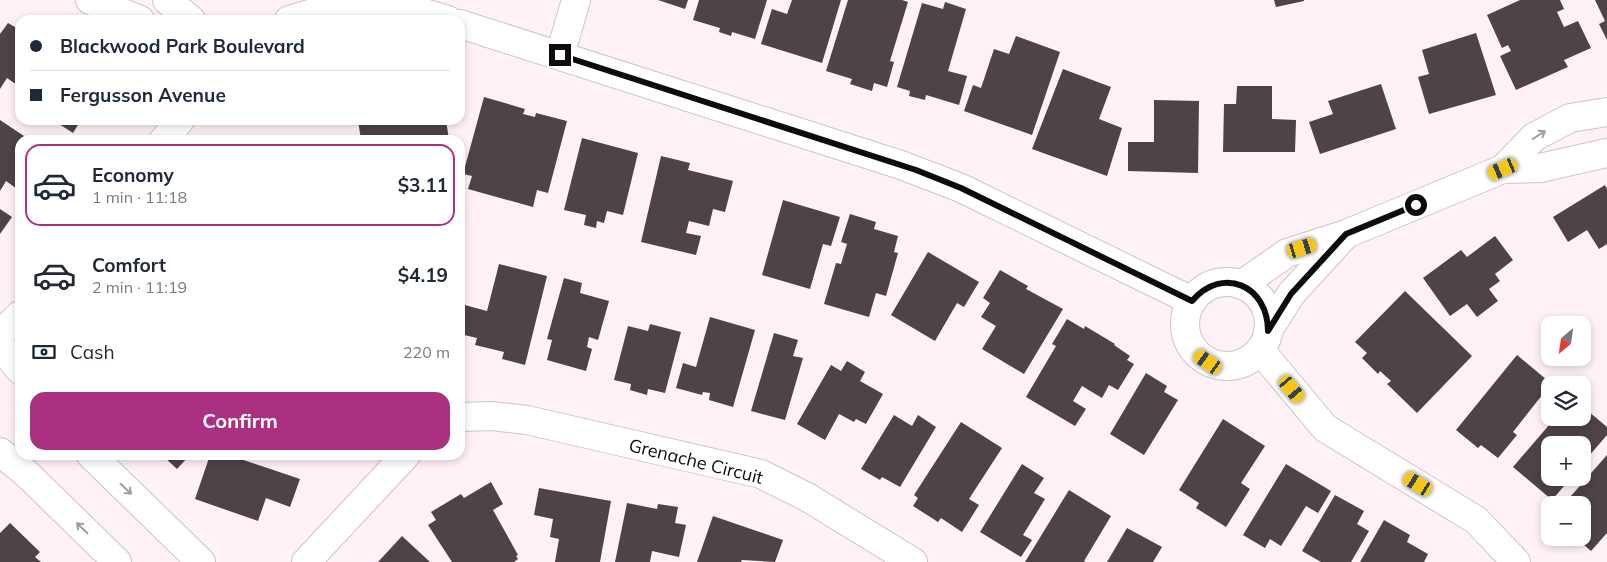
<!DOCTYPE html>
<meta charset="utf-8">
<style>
:root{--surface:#fff;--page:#f2f2f3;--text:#1f2937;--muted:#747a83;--line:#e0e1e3;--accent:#ac3082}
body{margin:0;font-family:Mulish,sans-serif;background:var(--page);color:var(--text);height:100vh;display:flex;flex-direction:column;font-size:19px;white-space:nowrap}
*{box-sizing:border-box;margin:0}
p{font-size:16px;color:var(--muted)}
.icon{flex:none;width:28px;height:28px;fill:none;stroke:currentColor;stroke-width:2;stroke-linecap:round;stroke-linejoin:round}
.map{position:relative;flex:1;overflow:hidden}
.drawer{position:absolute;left:15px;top:135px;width:450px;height:325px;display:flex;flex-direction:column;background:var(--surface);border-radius:15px;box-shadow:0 2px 8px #0003}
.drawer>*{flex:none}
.guide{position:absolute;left:15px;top:15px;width:450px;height:110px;border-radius:15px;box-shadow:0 2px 8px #0003;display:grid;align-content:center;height:110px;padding:0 15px;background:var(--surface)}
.needle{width:32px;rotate:209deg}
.fabs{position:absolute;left:1541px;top:316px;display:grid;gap:10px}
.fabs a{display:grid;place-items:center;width:50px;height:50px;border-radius:10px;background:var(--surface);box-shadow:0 2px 8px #0003;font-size:25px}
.end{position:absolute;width:22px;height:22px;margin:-11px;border:6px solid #0f0b0d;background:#fff;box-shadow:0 0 0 2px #fff}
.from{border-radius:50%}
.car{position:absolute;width:15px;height:30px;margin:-15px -8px;border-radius:6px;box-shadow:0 0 4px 1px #0007;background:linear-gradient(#f5c518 24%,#345 0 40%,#f5c518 0 76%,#345 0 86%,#f5c518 0)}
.guide b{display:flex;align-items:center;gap:18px;height:48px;font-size:19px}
.guide b+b{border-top:1px solid var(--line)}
.guide i{width:12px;height:12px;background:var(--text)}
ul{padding:9px 0 0;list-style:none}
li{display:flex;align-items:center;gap:15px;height:82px;margin:0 10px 8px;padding:0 5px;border:2px solid transparent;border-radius:15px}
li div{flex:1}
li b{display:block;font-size:19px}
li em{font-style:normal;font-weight:700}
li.selected{border-color:var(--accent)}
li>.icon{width:45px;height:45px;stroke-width:1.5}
.pay{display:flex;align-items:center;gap:12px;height:55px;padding:0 15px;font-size:19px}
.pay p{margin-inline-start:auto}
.action{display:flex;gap:10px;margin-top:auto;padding:10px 15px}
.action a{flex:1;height:58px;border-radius:15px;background:var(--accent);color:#fff;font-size:20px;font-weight:700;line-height:58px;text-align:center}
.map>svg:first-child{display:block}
.building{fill:#4d4349}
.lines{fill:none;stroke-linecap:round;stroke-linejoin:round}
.minor-casing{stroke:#cfc3ca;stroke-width:30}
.minor{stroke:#fff;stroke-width:28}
.oneway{stroke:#9f9d9e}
.route{stroke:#0f0b0d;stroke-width:6}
.labels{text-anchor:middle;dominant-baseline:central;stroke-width:5;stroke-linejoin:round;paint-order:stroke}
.street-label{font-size:18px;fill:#0f0b0d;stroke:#fff}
</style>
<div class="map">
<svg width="1607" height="562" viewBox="0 0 1607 562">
<rect width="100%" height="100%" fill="#fef1f8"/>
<g class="building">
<path d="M658,0H688L685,9Z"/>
<path d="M699,0H767L755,39L732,32L731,36L719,32L720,28L693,20Z"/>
<path d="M792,0H841L822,63L761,44L772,9L787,14Z"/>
<path d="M848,0H902L908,2L890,61L894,62L887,87L874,83L872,91L850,84L852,79L826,71Z"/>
<path d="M1274,0H1304V1L1276,7Z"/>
<path d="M1520,0H1560L1564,9L1557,12L1564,27L1578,21L1591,48L1564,60L1568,67L1516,90L1500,56L1511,51L1508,45L1502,48L1487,15Z"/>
<path d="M1595,0H1607V40L1599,24L1605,21Z"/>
<path d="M945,2L966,9L948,71L967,76L959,105L926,95L925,100L909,96L910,91L897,87L922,3L943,9Z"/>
<path d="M8,23L20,30V87L7,78L0,89V34Z"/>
<path d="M1476,33L1496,95L1429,114L1418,77L1429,74L1422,50Z"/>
<path d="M1016,36L1060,52L1032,135L964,111L973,85L981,88L994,49L1009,54Z"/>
<path d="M1063,69L1111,87L1099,119L1122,128L1107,176L1032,149Z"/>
<path d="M1381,84L1396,129L1320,154L1309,122L1333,114L1328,101Z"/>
<path d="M1237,86H1272V119L1296,120L1295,152H1223L1224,104H1236Z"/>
<path d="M484,97L525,109L523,114L535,117L536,113L567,121L548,193L537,190L533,207L468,189L472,176L463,174Z"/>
<path d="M1154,100L1199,101L1198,173L1128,171V142H1154Z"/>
<path d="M0,120L30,140H20V191L6,181L0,191Z"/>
<path d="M53,120H81L73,133Z"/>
<path d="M358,120H446L449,140H361Z"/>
<path d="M582,138L638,153L623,215L607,211L604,223L597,221L596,228L584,225L586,215L564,210Z"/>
<path d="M661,156L690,163L688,170L733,181L725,212L713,209L709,226L689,221L686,233L701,236L696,255L641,242Z"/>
<path d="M1605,185L1607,189V244L1599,249L1587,230L1568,242L1553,217Z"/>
<path d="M783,200L840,217L831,246L823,244L810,289L762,275Z"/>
<path d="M0,209L12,217L0,234Z"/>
<path d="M850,214L876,222L874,229L898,236L894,252L898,253L886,296L876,293L869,317L824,304L836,263L841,264L847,244L841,242Z"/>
<path d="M1495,236L1513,260L1495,274L1500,281L1489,289L1498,301L1477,317L1467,304L1450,316L1423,278L1461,250L1467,257Z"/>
<path d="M928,252L979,282L964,307L957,303L935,341L891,315Z"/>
<path d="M499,264L547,276L525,365L502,359L504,352L475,345L477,338L460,334L461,304L487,311Z"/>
<path d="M1000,270L1028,286L1026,289L1063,309L1024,374L982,349L996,326L981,317L990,303L983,298Z"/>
<path d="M564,278L582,283L580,293L609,301L598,340L589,337L587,347L592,349L586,371L547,360L552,340L547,339Z"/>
<path d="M1405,291L1472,356L1417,413L1387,384L1391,381L1380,371L1378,374L1362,358L1367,353L1355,342Z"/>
<path d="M710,317L755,330L733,407L709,400L710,393L703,392L702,395L676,388L683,363L696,367Z"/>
<path d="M1067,319L1084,329L1085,326L1115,344L1114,345L1130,356L1127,360L1134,364L1118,390L1109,385L1102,398L1082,386L1073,401L1086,409L1075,426L1026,397L1056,346L1052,344Z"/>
<path d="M650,324L681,332L665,393L648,389L647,395L630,390L631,384L614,380L628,326L648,331Z"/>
<path d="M774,333L798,340L793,356L803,358L785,420L751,411Z"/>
<path d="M1517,355L1553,385H1550L1513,432L1517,435L1498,458L1481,445L1478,448L1456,430Z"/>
<path d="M847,361L865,372L860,381L883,394L866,424L856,419L854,422L839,414L825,440L797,424L831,365L841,371Z"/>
<path d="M1146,373L1167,386L1164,392L1178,400L1144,455L1110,434Z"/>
<path d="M1582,406L1607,427V435L1582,464V445H1550V478H1571L1552,500L1513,467L1555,418H1582Z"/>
<path d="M894,415L912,426L918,415L936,427L900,487L882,477L880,480L861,469Z"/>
<path d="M1223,419L1265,446L1241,483L1250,489L1226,527L1196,508L1199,503L1179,490Z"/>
<path d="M961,422L1002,448L969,499L979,505L962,532L941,518L938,522L913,506L918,498L914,495Z"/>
<path d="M162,455H190L177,469Z"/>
<path d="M210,455H229L300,479L290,507L266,498L258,521L195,499Z"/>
<path d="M1607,455V533L1591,551L1576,538L1572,544L1565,538H1582V505H1563Z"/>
<path d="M1022,464L1044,478L1034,493L1045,499L1023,535L1032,540L1021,557L980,532Z"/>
<path d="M1286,464L1331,491L1318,513L1306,506L1281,546L1270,539L1265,548L1243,535Z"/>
<path d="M491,482L503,504L493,510L518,555L516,556L518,559L514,562H452L428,525L436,520L431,512L461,494L464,498Z"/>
<path d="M539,488L611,501L600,562H555L559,539L550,537L553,519L534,515Z"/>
<path d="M1069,490L1111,516L1084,561L1086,562H1025Z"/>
<path d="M1335,495L1364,511L1357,524L1369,531L1351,562H1321L1302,551Z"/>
<path d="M627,503L657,509L658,504L678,507L675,523L686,525L679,557L652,551L650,562H615Z"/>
<path d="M713,516L783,540L775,562L742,560L741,562H697Z"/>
<path d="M1384,520L1410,535L1407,542L1428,554L1424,562H1360Z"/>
<path d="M10,523L40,552L35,557L41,562H0V533Z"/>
<path d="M1127,528L1162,547L1153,562H1107Z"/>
<path d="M402,536L430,562H378Z"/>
</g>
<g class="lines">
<defs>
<g id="minor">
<path d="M90,0L140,20"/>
<path d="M167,0L191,20"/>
<path d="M289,20C352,0 385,0 448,20"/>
<path d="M460,24L901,165L961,188L1192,301"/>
<path d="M560,55L576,0"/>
<path d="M164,140L180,120"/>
<path d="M1503,169L1534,137L1570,118L1607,112"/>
<circle cx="1227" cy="324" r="42"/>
<path d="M1241,285L1287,253L1346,234L1503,169L1540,168L1607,153"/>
<path d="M1268,331L1291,294L1346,234"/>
<path d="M0,334L20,315"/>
<path d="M0,345L20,370"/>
<path d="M1260,350L1325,428L1476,520L1516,562"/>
<path d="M460,417L492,416L527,420L761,474L807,497L913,562"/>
<path d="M0,452L28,475L117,562"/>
<path d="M91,455L201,562"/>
<path d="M306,562L406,455"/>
</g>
</defs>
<use href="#minor" class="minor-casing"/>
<use href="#minor" class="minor"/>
</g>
<defs><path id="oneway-shaft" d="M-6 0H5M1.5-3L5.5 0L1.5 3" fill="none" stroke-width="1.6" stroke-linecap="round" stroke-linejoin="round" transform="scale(1.25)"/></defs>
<g class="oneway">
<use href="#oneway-shaft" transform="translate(1539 135) rotate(-32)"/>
<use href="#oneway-shaft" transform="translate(126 489) rotate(44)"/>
<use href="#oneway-shaft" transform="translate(82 528) rotate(-136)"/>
</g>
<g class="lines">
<path class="route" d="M560,55L916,170L961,188L1192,301C1223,265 1268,286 1268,331L1291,294L1346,234L1416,205"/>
</g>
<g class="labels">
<g class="street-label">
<text transform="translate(696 461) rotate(14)">Grenache Circuit</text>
</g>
</g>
</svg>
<div class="fabs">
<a><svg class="needle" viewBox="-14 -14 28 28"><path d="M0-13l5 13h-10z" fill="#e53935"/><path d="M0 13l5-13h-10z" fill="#747a83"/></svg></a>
<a><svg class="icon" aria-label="layers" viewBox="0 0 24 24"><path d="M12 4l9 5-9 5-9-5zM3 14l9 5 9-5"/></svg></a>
<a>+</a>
<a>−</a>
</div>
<i class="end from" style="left:1416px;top:205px"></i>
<i class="end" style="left:560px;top:55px"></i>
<i class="car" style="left:1503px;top:169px;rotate:247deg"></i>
<i class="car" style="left:1302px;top:248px;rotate:73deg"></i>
<i class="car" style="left:1208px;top:362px;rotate:305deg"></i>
<i class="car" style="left:1292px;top:389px;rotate:140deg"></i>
<i class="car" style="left:1418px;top:484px;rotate:301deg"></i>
<div class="guide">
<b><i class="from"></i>Blackwood Park Boulevard</b>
<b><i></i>Fergusson Avenue</b>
</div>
<section class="drawer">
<ul>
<li class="selected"><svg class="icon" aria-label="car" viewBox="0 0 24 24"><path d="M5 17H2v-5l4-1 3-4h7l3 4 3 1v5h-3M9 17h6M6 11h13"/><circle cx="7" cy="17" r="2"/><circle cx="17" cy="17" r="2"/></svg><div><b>Economy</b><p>1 min · 11:18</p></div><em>$3.11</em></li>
<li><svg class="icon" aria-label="car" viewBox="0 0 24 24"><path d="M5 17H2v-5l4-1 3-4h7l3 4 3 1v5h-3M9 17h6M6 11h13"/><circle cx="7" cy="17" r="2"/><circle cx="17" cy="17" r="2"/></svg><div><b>Comfort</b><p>2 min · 11:19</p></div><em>$4.19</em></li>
</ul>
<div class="pay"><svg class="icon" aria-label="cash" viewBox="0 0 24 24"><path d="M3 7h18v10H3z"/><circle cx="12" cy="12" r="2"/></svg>Cash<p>220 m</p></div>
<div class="action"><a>Confirm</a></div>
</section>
</div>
